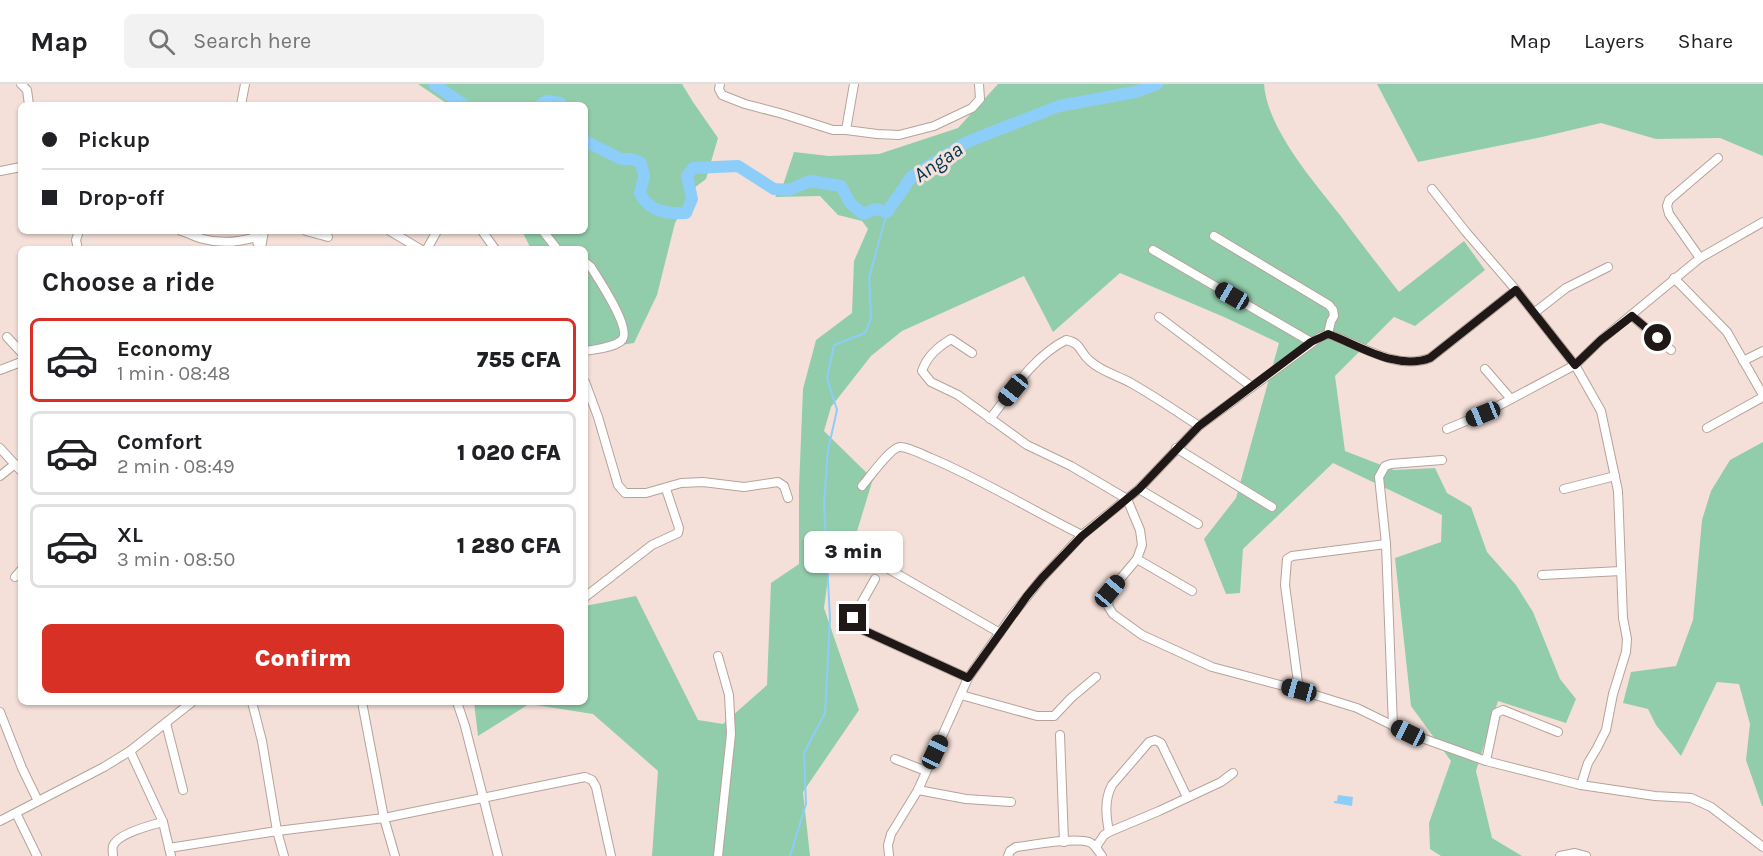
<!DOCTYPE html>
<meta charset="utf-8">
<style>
:root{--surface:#fff;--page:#f2f2f2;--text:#202124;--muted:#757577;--line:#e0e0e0;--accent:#d93025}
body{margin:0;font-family:Karla,sans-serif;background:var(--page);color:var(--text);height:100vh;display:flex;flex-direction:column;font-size:22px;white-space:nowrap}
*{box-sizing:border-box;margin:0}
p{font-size:20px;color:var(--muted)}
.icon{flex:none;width:33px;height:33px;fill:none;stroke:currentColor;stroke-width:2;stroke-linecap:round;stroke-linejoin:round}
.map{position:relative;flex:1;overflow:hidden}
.details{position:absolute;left:18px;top:162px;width:570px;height:459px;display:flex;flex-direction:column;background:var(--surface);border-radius:9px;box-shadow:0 2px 4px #0004}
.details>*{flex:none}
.top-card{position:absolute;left:18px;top:18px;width:570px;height:132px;border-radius:9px;box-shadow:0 2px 4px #0004;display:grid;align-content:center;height:132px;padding:0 24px;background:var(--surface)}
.end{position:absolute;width:27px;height:27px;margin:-14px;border:8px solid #1f1816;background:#fff;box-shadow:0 0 0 3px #fff}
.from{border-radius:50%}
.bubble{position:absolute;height:42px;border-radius:9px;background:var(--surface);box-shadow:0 2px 4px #0004;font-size:20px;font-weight:800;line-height:42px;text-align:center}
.car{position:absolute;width:18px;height:36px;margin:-18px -9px;border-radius:8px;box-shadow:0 0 4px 2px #0007;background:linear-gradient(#222 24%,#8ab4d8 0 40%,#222 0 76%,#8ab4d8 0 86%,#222 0)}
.top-card b{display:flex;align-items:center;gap:21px;height:57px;font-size:22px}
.top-card b+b{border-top:2px solid var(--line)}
.top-card i{width:15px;height:15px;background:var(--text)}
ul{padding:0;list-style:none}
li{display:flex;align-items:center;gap:18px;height:84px;margin:0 12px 9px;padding:0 12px;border:3px solid var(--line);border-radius:9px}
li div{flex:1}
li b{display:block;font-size:22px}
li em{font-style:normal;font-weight:800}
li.active{border-color:var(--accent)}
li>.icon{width:54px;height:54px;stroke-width:1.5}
h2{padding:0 24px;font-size:27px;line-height:72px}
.button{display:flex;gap:12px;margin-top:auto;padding:12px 24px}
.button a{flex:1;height:69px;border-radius:9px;background:var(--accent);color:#fff;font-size:24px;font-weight:800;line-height:69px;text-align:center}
header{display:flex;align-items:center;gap:36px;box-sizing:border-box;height:84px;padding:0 30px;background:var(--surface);border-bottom:2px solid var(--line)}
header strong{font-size:28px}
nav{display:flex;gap:33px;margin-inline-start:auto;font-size:21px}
.search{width:420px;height:54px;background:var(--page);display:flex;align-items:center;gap:15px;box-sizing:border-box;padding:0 21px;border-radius:9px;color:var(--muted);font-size:22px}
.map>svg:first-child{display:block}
.green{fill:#92cdab}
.water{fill:#8ccdf9}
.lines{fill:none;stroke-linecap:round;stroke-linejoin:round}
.stream{stroke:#8ccdf9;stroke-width:2}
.river{stroke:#8ccdf9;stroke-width:12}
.minor-casing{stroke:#b5a39b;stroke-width:10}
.minor{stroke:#fff;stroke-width:8}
.route{stroke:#1f1816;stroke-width:8}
.labels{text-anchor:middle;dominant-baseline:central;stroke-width:6;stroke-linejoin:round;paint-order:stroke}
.water-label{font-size:21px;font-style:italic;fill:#003652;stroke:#f4e0d9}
</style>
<header>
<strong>Map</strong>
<div class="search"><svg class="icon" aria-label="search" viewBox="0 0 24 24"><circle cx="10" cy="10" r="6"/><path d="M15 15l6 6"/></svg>Search here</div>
<nav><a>Map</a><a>Layers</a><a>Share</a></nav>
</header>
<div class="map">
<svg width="1763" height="772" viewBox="0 0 1763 772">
<rect width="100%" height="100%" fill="#f4e0d9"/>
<g class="green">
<path d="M418,0H682L693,18L718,54L706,95L694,104L675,139L657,211L634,259L585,266V165H531L522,147H585V21H449Z"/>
<path d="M998,0H1264C1267,44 1313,97 1340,131C1359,157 1379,182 1399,208L1464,157L1485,186L1415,242L1394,233L1335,292L1345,367L1394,386L1435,384L1447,409L1471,423L1487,468L1516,501L1533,528L1560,595L1576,615L1566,639L1498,617L1476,687L1492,754L1522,772H1441L1430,765L1429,739L1451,677L1411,622L1395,474L1441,458L1442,431L1333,379L1243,465L1240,509L1226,510L1204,455L1236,414L1279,259L1224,233L1120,189L1053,248L1024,192L902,247L871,272L831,323L824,347L873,395L854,457L832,464L824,524L859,626L803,708L810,772H652L658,687L593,630L529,620L478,652L474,618H585V522L636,512L698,636L723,640L767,601L771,499L799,480V403L803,305L816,256L852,229L854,177L868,145L862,137L838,131L820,112L775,113L782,104L794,68L829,72L879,70L958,44Z"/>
<path d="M1377,0H1763V72L1720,54L1656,55L1601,39L1542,53L1418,78Z"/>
<path d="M1763,358V722H1762L1746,676L1750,640L1739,600L1717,598L1681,672L1656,641L1648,625L1623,619L1631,588L1676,582L1693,536L1702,436L1711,407L1730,376Z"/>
</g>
<path class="water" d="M1338,711L1353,713L1352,722L1334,719V717H1337Z"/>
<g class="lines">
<path class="stream" d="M790,772L806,720L804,669L825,629L830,535L824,419L828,366L837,326L827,294L834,261L865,249L871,234L869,194L887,128"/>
<g class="river">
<path d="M434,0L464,21"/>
<path d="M541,21L546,17L560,19L561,21"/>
<path d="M585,57L621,75H632L641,79L644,92L640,109C649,128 667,130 686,129L692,115L687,92L693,84L738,82L774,105L789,106L810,97L841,102L850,119L863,130L875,125L887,128L912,92L967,58L1059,22L1135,8L1157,0"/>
</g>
<defs>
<g id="minor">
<path d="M21,0L27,6L29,21"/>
<path d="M720,0L719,5L722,11L745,20L783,30L833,46H846L877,50L899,51L934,42L972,24L980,15L979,0"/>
<path d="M241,21L245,0"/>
<path d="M846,46L854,0"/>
<path d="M0,87L21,83"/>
<path d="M1432,105L1466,148L1516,206L1575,281L1601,327L1618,407L1623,534L1627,555L1626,568L1613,610L1606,646L1597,664L1588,679L1581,701"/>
<path d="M181,147C188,149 196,153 203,155C221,160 239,158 256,153"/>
<path d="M253,147L260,165"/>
<path d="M306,147L328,153"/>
<path d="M390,147L420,165"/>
<path d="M482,147L495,165"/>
<path d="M543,147L557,165"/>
<path d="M1214,152L1329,221L1333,226L1334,232L1331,237L1328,250"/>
<path d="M261,164L264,147"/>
<path d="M78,165L76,156L79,147"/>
<path d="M427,165L437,147"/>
<path d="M1153,166L1311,258"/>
<path d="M1700,174L1763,138"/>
<path d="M585,178L591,183C598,195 634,247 621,257C612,264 596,265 585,267"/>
<path d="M1674,194L1727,248L1763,311"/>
<path d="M1534,229L1566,204L1608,183"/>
<path d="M1632,232L1671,266"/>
<path d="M1159,233L1252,303"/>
<path d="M7,253L21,268"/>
<path d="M972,269L951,255C938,263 927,272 922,287L931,298L958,311L1027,361L1071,382L1127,415L1140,446L1142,461L1137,475L1110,507L1108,522L1113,530L1142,551L1212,583L1299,606L1357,624L1408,649L1486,677L1581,701L1655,712L1691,714L1711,723L1763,763"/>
<path d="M1743,277L1763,267"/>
<path d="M1485,285L1511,315"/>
<path d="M0,286L21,278"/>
<path d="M585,298L598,333L618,401L625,409H646L681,399L703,398L744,403L778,398L784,402L788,414"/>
<path d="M990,335C1012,307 1034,272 1066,256C1082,259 1079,268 1090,277C1102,288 1117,291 1131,299C1154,312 1176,327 1199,342"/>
<path d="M1707,344L1763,313"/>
<path d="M1447,345L1483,330L1575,281L1601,256L1700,174L1669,130L1667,122L1669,116L1718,74"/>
<path d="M0,364L21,387"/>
<path d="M1176,364L1272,423"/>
<path d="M0,392L15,380"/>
<path d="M862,402C869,394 891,363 900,363C908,363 924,371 931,374C983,396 1031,426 1082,451"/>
<path d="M1139,405L1198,440"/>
<path d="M1564,405L1615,392"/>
<path d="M859,468L1000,549"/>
<path d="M1137,475L1192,507"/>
<path d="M1542,491L1621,487"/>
<path d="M15,493L21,486"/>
<path d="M875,495L853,534L854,542L968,594"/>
<path d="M585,513L652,461L678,449L679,444L666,405"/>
<path d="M1299,606L1285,501L1287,475L1292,472L1386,460"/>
<path d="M961,611L1037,632H1054L1071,614L1096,593"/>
<path d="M252,618L262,657L277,747L384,734L585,693L592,696L596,703L611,772"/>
<path d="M362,618L384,734L395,772"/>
<path d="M457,618L465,642L498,772"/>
<path d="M0,628L22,684L38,717"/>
<path d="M166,639L183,706"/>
<path d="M1393,642L1386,460L1379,393L1385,382L1391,380L1442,376"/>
<path d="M1060,651L1064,758"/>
<path d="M130,667L163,738L171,772"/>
<path d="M895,675L926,687"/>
<path d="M1486,677L1496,629L1503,626L1558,648"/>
<path d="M918,706L966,715L1011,718"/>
<path d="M16,729L37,772"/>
<path d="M0,737L104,683L130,667L192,618"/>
<path d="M1109,748C1106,732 1104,716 1112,701L1149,658L1155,656L1161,659L1187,713"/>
<path d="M1096,763L1104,751L1109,748L1159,727L1221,698L1233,689"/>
<path d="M169,764L277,747L284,772"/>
<path d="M113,772C113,770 112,764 113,762C117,750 151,741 163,738"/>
<path d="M718,772L731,650L729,611L718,572"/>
<path d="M889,772L888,761L891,750L918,706L968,594L1013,530L1042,494L1082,451L1139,405L1199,342L1320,253L1328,250C1359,260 1396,287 1430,274L1516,206"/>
<path d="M1008,772L1010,767L1016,763C1033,761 1073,753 1089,758C1095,760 1098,767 1102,772"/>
<path d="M1560,772L1575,769L1586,772"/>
</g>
</defs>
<use href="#minor" class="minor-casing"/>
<use href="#minor" class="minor"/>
</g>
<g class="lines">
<path class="route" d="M853,534L854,542L968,594L1027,512L1042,494L1082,452L1139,405L1199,342L1311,258L1328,250C1359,261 1396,287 1430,274L1516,206L1575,281L1601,256L1632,232L1658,254"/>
</g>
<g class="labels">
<g class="water-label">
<text transform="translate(938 78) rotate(-34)">Angaa</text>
</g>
</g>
</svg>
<i class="end from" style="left:1658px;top:254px"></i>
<i class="end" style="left:853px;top:534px"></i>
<div class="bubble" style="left:804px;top:447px;width:99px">3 min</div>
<i class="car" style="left:1232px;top:212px;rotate:300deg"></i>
<i class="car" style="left:1013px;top:306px;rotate:219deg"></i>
<i class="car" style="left:1483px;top:330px;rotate:248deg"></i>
<i class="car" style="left:1110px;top:507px;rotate:40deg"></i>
<i class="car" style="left:1299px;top:606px;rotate:285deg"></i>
<i class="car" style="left:1408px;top:649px;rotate:296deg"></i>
<i class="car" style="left:935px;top:668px;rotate:25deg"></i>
<div class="top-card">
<b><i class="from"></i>Pickup</b>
<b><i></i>Drop-off</b>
</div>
<section class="details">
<h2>Choose a ride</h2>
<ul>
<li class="active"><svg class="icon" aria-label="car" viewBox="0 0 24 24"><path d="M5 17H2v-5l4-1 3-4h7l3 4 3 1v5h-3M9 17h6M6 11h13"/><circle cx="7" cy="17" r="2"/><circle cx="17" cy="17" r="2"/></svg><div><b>Economy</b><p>1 min · 08:48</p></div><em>755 CFA</em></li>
<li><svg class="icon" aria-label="car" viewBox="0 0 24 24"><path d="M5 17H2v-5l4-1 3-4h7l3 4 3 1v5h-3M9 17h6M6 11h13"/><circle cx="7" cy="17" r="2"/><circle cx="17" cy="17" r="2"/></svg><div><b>Comfort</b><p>2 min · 08:49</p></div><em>1 020 CFA</em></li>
<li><svg class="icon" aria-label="car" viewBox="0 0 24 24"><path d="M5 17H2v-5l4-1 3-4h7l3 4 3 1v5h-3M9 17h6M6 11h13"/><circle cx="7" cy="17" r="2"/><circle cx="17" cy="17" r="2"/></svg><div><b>XL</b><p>3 min · 08:50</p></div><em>1 280 CFA</em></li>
</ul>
<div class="button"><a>Confirm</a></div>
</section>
</div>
